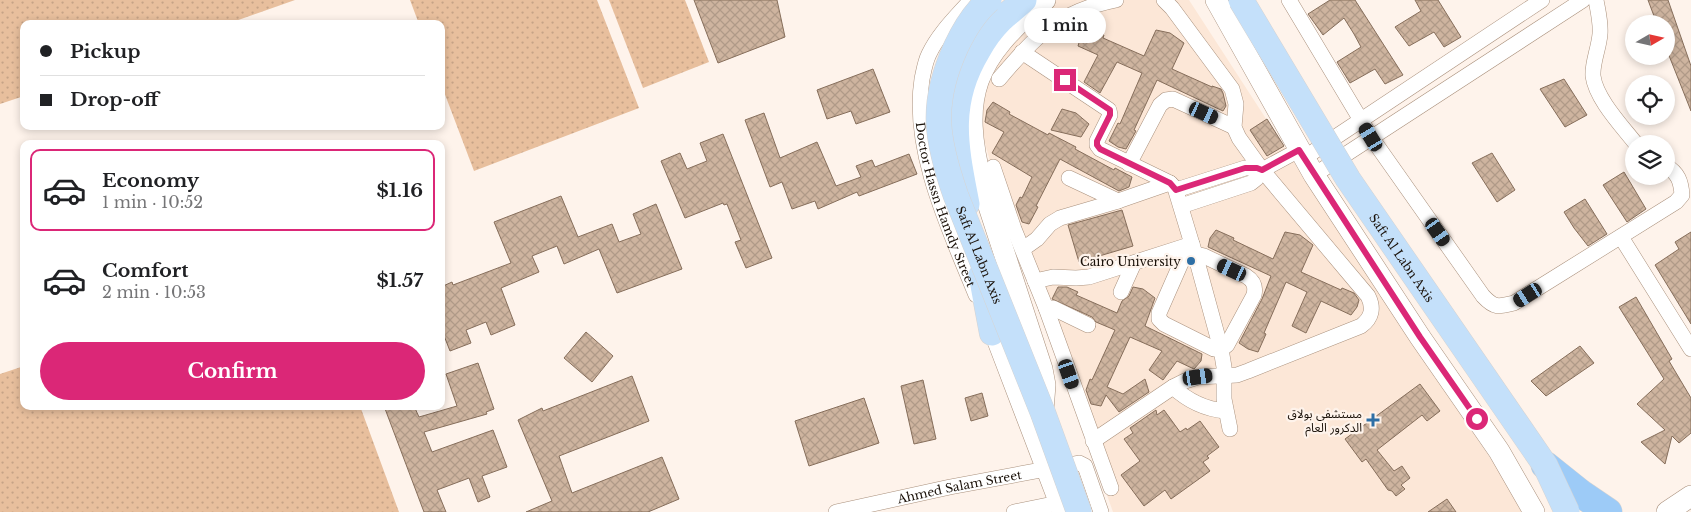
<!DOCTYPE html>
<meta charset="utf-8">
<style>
:root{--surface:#fff;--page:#f6f6f6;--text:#202124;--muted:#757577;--line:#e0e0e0;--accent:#db2777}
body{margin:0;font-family:"Libre Baskerville","Noto Sans Arabic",serif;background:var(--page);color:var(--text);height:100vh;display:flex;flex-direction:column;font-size:19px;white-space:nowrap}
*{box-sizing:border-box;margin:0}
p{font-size:16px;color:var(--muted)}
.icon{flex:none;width:28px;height:28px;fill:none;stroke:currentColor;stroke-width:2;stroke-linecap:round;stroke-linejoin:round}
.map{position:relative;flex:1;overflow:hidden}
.sheet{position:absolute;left:20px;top:140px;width:425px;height:270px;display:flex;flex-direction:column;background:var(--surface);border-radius:10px;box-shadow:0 2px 8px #0003}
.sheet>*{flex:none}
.top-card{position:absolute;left:20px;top:20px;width:425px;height:110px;border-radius:10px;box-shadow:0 2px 8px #0003;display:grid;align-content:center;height:110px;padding:0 20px;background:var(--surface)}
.needle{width:32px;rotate:81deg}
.tools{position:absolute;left:1625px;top:15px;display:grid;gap:10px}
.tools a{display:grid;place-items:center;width:50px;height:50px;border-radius:50%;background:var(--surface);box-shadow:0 2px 8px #0003;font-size:25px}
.end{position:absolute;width:22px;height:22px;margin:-11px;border:6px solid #db2777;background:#fff;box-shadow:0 0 0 2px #fff}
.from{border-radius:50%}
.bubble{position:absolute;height:35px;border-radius:18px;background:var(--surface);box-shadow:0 2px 8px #0003;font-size:16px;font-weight:700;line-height:35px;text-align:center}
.car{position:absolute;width:15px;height:30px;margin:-15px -8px;border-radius:6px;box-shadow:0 0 4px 1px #0007;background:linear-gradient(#222 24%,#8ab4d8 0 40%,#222 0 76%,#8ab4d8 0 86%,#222 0)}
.top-card b{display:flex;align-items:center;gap:18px;height:48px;font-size:19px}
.top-card b+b{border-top:1px solid var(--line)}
.top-card i{width:12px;height:12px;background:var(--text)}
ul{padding:9px 0 0;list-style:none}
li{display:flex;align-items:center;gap:15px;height:82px;margin:0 10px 8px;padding:0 10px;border:2px solid transparent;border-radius:10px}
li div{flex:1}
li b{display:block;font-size:19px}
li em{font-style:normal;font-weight:700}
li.current{border-color:var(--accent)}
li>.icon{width:45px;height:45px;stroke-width:1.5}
.action{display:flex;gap:10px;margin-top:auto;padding:10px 20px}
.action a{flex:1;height:58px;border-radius:30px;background:var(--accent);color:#fff;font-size:20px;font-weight:700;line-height:58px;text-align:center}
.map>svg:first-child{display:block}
.built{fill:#fce7d7}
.grass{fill:url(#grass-dots)}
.building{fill:url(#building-cross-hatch);stroke:#866e5b}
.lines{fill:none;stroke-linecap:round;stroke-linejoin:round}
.street-casing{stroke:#aa917d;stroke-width:16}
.secondary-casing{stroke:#aa917d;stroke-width:22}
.primary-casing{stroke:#d6d4d3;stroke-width:26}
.highway-casing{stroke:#d6d4d3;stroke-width:29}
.street{stroke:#fff;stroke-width:15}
.secondary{stroke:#fff;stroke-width:21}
.primary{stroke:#c4e0fa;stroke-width:25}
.highway{stroke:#9dcbf7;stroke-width:28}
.primary-bridge-casing{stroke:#d6d4d3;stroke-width:26;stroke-linecap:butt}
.primary-bridge{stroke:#c4e0fa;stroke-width:25}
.route{stroke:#db2777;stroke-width:6}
.poi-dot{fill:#2e6fa5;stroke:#fef3eb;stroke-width:2}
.labels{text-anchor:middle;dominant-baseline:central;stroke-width:4.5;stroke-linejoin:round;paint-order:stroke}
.street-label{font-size:12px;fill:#1a1109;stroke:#fef3eb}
.poi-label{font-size:12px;fill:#1a1109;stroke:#fef3eb;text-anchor:end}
</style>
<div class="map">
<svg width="1691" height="512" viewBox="0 0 1691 512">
<defs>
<pattern id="grass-dots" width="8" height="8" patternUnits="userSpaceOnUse" patternTransform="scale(1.25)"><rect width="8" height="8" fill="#e8bf9d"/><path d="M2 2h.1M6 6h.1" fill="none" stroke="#c6a386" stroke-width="1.8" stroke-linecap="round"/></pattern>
<pattern id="building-cross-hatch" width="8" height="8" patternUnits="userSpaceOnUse" patternTransform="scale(1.25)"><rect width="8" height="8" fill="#ceb49f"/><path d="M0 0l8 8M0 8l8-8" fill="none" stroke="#b09a88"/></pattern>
</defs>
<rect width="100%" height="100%" fill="#fef3eb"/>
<path class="built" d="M1055,0H1189L1401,327L1527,512H1113L999,194L983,136L981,119L984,87L1011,39Z"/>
<g class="grass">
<path d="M0,0H295L227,24H24V96L0,104Z"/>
<path d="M410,0H597L639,108L474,171L441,84V24H419Z"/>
<path d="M609,0H685L709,62L643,88Z"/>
<path d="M24,366V406H360L399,512H0V374Z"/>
</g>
<g class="building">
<path d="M694,0H777L785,37L718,63Z"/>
<path d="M1330,0H1355L1403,75L1385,84L1375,69L1350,83L1337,62L1361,47L1354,34L1344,18L1323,35L1308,14Z"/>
<path d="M1415,0H1438L1461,37L1444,47L1434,32L1409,46L1395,27L1421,11Z"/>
<path d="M1648,0H1668L1691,66V111L1666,48V24H1657Z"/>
<path d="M1086,27L1104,35L1103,38L1144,56L1156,30L1170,33L1184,43L1172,69L1212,87V86L1221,89L1223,93L1226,106L1223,111L1157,80L1134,130L1136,131L1126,149L1118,147L1109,141L1118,123L1120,124L1142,73L1117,62L1100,93L1084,82L1098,55L1078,46L1081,36Z"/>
<path d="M873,69L890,112L856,124L851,111L827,119L817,90Z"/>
<path d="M1564,79L1587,115L1565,127L1540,89Z"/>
<path d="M993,102L1010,112L1009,114L1048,135L1049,133L1076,147L1075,149L1114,170L1115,168L1132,177L1129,187L1119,191L1060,159L1036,206L1038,207L1029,224L1022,222L1016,205L1020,197L1022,198L1032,177L992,153L1004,132L985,122L987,110Z"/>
<path d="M1062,109L1076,113L1089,124L1081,137L1051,130Z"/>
<path d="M764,113L780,158L817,142L836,186L861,177L856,166L872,160L875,167L909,154L917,174L859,196L857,192L818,209L815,201L792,209L782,182L770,187L745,120Z"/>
<path d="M1267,119L1284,146L1267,156L1250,130Z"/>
<path d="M723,134L772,258L746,268L735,242L741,240L727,204L724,205L723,203L685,218L661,161L680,153L687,169L707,161L700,143Z"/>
<path d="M1492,153L1515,190L1497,202L1472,163Z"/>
<path d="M1624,172L1646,209L1627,222L1603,185Z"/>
<path d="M561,196L578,237L612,224L619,242L641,234L633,214L656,204L682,269L617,293L599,249L564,264L557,246L532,256L539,272L501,288L515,325L491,335L486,322L466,330L471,343L450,351L441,328V287L452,282L453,285L511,263L494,222Z"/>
<path d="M1585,199L1607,234L1588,246L1574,228L1564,212Z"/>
<path d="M1122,210L1133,246L1079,262L1068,225Z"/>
<path d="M1216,230L1234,238L1233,240L1273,259L1285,232L1300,235L1313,245L1301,272L1341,290L1342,288L1354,293L1359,300L1357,307L1351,315L1321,301L1306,333L1292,326L1307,292L1286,282L1264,333L1266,334L1258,352L1248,349L1239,343L1262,299L1271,276L1208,247L1210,238Z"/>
<path d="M1691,232V324L1655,265L1679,249L1675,242Z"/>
<path d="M1058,287H1067L1078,292L1076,295L1117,313L1122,301L1129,296L1133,287L1143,289L1155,298L1145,326L1202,354L1201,361L1194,369L1177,361L1163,380L1149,370L1162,351L1130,337L1107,387L1123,394L1145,379L1149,392L1119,412L1106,395L1101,406L1091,404L1086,390L1090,379L1092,380L1115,330L1096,322L1092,317L1052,299Z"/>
<path d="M1636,297L1672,359L1669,361L1691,398V433L1679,443L1672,436L1665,464L1641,442L1665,430L1637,404L1664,379L1619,307Z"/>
<path d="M586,332L613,356L592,382L564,358Z"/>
<path d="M1580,346L1594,363L1546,396L1531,381Z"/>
<path d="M478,363L494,409L486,412L487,414L424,432L432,452L493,430L507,467L482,476L490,497L478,502L469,478L437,490L446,512H424L384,406H414L419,417L457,406L446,374Z"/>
<path d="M632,376L649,421L559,456L572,493L662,457L679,499L648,512H526L552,501L518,420L542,408L543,411Z"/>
<path d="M923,380L936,439L914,444L901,386Z"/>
<path d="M1420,384L1440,411L1427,421L1422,415L1377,450L1394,471L1402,466L1410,478L1401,485L1405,489L1396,496L1392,491L1388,490L1366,459L1362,462L1345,439Z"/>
<path d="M982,393L988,416L971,421L965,398Z"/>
<path d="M864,398L879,443L809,466L795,421Z"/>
<path d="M1156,410L1157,415L1164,410L1180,432L1186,428L1187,430L1200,421L1219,447L1207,456L1209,458L1203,462L1210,471L1171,499L1165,490L1144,506L1121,475L1140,461L1124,439L1133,433L1130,428Z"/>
<path d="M1447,499L1456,512H1428Z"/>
</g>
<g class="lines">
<defs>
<g id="street">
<path id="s1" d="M971,0C956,17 939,33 929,54C925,62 924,70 922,79C911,150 950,231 976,295"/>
<path d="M1289,0L1371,137L1483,296C1494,308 1498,307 1514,303L1676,202L1682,195C1681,181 1678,173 1666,166"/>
<path d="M1596,0C1598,11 1601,23 1600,34C1599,48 1592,63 1593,76C1596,99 1622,126 1636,144"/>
<path d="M1022,52L1109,110L1110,115L1097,141V145L1100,149L1170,183L1175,188L1195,254L1221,349L1224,367V399L1230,429"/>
<path d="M999,79C1036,36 1057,12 1116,0"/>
<path d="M1304,158L1542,0"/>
<path d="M1129,164L1160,105L1166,100L1173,99L1234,127"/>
<path d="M993,167L1014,229L1046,308L1111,488"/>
<path d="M1314,175L1583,0"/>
<path d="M1069,178L1118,201"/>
<path d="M1176,190L1245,168H1257L1262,170"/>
<path d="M1181,206L1251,183L1256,179L1262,170L1299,150"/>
<path d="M1621,237L1691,349"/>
<path d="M1023,249L1037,239L1050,224L1060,218L1118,201L1170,183"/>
<path d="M1191,255H1200L1204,256L1246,276C1254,281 1256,286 1254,295L1227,345L1221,349H1214L1164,324L1159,319V313L1181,263L1184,259Z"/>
<path d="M1035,281L1053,277L1076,278L1089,277L1192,244"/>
<path d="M1121,292L1134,263"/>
<path d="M1046,308H1053L1088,325"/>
<path d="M989,326L1060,512"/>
<path d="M1173,387C1188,401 1204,409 1225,411"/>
<path d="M1093,441L1173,387L1185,381L1198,377L1237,375L1248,371L1361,326C1372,318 1374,308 1368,296L1262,170L1239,138L1234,127L1236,104L1232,89L1172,8L1164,0"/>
<path id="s2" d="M836,512L950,487L1079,463L1085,466L1101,512"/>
<path d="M1014,512L1058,503"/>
</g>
<g id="secondary">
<path d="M1216,0L1314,175L1420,337L1499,451L1534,512"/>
<path d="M1043,410L1045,385L1042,369L982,185C959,95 974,59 1045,0"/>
<path d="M1667,512L1691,496"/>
</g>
<g id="primary">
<path d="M967,204C956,147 946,104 978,51C984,40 992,29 1001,20C1008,13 1017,7 1024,0"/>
<path d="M981,275L992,333"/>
</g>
<path id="highway" d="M1545,465L1580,493L1608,512"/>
</defs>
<use href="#street" class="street-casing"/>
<use href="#secondary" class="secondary-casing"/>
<use href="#primary" class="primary-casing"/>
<use href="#highway" class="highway-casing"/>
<use href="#street" class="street"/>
<use href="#secondary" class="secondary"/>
<use href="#primary" class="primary"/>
<use href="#highway" class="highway"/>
<defs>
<g id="primary-bridge">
<path id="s3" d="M989,0C974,13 964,30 956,47C930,104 936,139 956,196L1043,413L1079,512"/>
<path id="s4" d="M1241,0L1348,179L1545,465L1567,512"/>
</g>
</defs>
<use href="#primary-bridge" class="primary-bridge-casing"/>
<use href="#primary-bridge" class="primary-bridge"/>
</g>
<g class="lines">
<path class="route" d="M1065,80L1110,110V115L1097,141V145L1100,149L1170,183L1176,190L1245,168H1257L1262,170L1299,150L1420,337L1477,419"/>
</g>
<g class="poi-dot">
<circle cx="1191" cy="261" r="5"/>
<path d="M1370.5 412.5h5v5h5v5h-5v5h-5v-5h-5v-5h5z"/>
</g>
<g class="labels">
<g class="street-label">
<text stroke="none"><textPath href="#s1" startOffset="224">Doctor Hassn Hamdy Street</textPath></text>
<text stroke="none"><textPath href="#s3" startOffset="275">Saft Al Labn Axis</textPath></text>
<text stroke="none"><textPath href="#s4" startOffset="304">Saft Al Labn Axis</textPath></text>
<text stroke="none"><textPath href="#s2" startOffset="126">Ahmed Salam Street</textPath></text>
</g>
<g class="poi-label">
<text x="1181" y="261">Cairo University</text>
<text x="1362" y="413">مستشفى بولاق<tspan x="1362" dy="14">الدكرور العام</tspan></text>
</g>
</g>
</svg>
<div class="tools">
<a><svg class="needle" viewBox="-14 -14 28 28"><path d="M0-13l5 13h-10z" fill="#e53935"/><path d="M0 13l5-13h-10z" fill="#757577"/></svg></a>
<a><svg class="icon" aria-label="locate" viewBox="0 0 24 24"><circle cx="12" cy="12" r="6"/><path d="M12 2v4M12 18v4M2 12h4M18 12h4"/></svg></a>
<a><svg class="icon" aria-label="layers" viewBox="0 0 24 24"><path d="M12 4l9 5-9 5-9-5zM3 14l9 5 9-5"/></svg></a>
</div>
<i class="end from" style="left:1477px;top:419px"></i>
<i class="end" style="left:1065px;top:80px"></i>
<div class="bubble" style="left:1024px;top:8px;width:82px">1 min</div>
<i class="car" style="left:1204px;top:113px;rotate:115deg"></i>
<i class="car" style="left:1371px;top:137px;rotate:329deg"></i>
<i class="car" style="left:1438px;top:232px;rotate:145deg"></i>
<i class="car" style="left:1232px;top:270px;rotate:295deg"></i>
<i class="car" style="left:1528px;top:295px;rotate:238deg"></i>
<i class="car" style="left:1069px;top:374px;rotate:161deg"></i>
<i class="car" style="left:1198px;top:377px;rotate:82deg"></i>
<div class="top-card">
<b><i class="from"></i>Pickup</b>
<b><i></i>Drop-off</b>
</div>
<section class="sheet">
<ul>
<li class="current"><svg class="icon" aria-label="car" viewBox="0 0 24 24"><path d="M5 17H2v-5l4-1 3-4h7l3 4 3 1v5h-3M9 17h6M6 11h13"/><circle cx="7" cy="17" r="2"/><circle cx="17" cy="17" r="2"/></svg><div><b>Economy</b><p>1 min · 10:52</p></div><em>$1.16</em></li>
<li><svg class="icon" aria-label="car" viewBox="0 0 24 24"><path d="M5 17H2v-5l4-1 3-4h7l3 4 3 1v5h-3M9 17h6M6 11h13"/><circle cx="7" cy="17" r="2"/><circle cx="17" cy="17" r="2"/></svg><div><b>Comfort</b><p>2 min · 10:53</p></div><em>$1.57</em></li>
</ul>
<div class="action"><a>Confirm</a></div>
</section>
</div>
